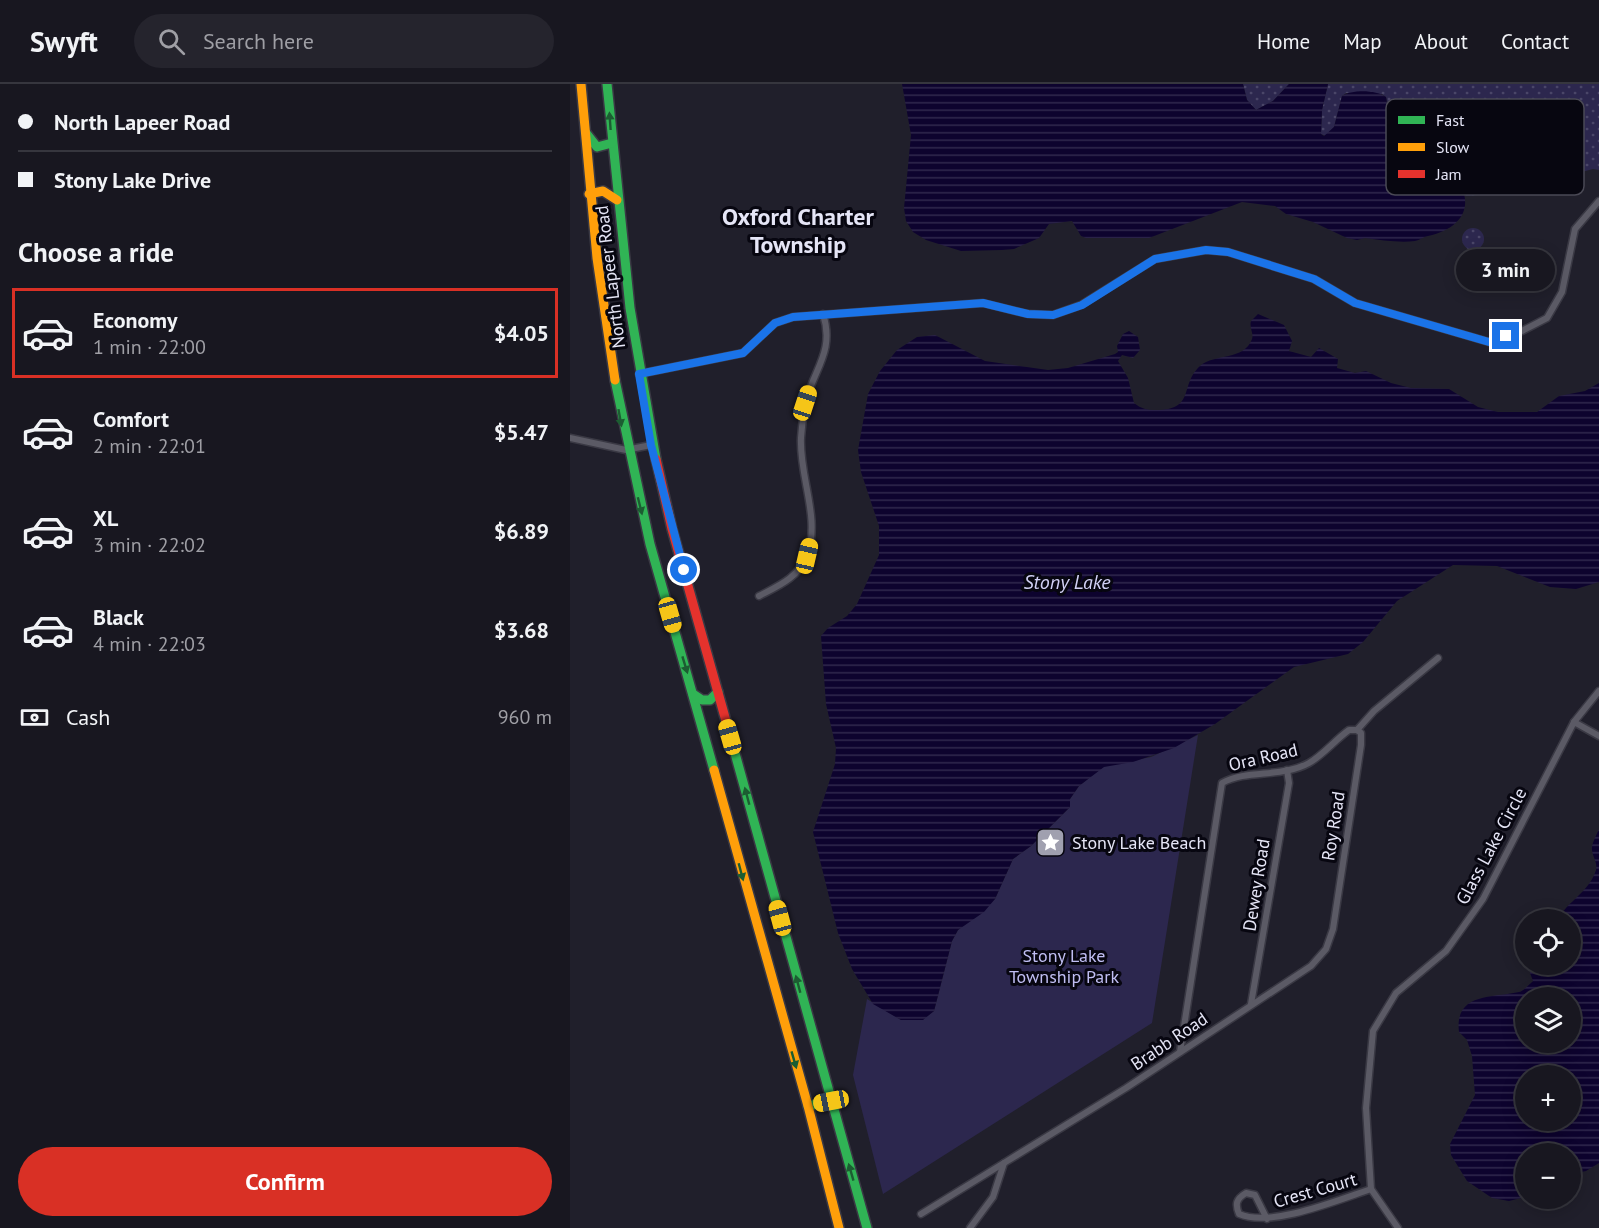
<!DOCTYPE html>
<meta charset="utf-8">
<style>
:root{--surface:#181720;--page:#25242d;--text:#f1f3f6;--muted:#9f9fa5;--line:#36363e;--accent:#d93025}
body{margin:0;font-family:"PT Sans",sans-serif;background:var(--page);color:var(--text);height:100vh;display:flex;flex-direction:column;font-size:22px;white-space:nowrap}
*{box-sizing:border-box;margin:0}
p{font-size:20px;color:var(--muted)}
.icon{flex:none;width:33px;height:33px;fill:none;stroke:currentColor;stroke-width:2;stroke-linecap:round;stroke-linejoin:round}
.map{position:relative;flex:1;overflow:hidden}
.side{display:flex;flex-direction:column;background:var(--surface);width:570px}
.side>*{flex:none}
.banner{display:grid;align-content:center;height:132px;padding:0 18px;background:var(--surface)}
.controls{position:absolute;left:945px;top:825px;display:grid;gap:12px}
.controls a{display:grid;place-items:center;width:66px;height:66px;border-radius:50%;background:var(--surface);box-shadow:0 3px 15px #0003,0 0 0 2px var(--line);font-size:30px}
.end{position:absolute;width:27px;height:27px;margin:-14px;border:8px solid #1a73e8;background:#fff;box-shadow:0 0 0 3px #fff}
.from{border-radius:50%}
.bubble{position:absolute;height:42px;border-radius:21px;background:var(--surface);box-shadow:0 3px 15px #0003,0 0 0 2px var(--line);font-size:20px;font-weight:600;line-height:42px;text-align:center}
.car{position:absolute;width:18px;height:36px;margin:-18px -9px;border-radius:8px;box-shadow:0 0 4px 2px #0007;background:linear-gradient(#f5c518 24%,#345 0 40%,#f5c518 0 76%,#345 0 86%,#f5c518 0)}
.banner b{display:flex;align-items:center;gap:21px;height:57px;font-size:22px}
.banner b+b{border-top:2px solid var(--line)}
.banner i{width:15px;height:15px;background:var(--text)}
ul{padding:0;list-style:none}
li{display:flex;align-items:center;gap:18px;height:90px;margin:0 12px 9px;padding:0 6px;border:3px solid transparent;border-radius:0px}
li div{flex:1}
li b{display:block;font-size:22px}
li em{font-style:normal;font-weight:600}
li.selected{border-color:var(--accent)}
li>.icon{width:54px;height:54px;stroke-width:1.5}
h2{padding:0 18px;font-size:27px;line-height:72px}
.pay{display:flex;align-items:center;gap:15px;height:66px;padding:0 18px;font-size:22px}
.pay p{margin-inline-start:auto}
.cta{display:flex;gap:12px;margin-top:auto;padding:12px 18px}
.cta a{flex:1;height:69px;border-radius:36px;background:var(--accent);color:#fff;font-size:24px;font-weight:600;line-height:69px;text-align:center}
header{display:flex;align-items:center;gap:36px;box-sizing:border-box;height:84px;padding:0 30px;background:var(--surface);border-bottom:2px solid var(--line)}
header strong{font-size:28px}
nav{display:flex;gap:33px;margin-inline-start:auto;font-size:21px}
.search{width:420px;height:54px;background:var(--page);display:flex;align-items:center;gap:15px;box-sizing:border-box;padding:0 21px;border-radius:33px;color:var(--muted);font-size:22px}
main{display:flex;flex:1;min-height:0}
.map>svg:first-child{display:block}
.grass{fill:url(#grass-dots)}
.park{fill:#2c274e}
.water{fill:url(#water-rules);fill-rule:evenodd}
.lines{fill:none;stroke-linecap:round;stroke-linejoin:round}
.street-casing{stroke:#3a3944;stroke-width:9}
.fast-casing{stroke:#3a3944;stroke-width:12}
.slow-casing{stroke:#3a3944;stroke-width:12}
.jam-casing{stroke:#3a3944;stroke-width:12}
.street{stroke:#5b5a65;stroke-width:6}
.fast{stroke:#30b455;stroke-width:9}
.slow{stroke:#ff9f0a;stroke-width:9}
.jam{stroke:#e5322d;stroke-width:9}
.oneway{fill:#1c5d32}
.route{stroke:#1a73e8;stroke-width:8}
.labels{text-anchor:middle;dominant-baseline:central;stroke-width:6;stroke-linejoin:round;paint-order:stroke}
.street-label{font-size:18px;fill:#e5e5f6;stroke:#070610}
.poi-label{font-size:18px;fill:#e5e5f6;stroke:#070610;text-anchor:start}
.park-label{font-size:18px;fill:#c0bef3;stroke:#070610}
.water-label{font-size:20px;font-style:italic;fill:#d1d0f4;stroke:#070610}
.district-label{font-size:24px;font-weight:bold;fill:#e5e5f6;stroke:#070610}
.key{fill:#070610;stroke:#4a4955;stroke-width:1.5}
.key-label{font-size:16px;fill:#e5e5f6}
</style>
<header>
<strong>Swyft</strong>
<div class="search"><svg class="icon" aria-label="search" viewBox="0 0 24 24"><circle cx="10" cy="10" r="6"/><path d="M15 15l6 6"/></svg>Search here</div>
<nav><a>Home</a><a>Map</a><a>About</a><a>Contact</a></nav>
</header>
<main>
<section class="side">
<div class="banner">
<b><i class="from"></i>North Lapeer Road</b>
<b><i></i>Stony Lake Drive</b>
</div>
<h2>Choose a ride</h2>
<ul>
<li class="selected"><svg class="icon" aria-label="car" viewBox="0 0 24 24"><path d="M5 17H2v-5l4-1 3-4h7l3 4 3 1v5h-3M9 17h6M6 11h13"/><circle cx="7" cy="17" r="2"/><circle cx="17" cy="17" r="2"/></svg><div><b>Economy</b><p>1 min · 22:00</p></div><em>$4.05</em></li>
<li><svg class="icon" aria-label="car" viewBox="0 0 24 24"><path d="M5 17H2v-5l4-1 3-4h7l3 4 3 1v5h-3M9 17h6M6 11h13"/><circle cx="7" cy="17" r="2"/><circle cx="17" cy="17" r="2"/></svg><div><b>Comfort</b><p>2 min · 22:01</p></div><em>$5.47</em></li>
<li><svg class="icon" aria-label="car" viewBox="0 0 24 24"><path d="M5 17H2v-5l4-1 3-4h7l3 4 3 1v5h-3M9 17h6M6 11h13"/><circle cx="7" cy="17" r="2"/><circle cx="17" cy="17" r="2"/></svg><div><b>XL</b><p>3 min · 22:02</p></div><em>$6.89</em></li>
<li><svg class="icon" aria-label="car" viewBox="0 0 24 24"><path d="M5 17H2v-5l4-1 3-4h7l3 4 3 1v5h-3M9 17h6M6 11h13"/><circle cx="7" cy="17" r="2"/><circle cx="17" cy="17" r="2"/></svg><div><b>Black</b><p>4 min · 22:03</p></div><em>$3.68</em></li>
</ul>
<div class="pay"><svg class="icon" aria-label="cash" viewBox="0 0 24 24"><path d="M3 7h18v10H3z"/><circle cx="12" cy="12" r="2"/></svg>Cash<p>960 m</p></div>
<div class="cta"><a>Confirm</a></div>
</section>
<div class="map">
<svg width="1029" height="1144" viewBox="0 0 1029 1144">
<defs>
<pattern id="grass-dots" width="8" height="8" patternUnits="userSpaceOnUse" patternTransform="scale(1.5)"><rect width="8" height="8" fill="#2c274e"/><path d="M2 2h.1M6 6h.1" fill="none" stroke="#4a4668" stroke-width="1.8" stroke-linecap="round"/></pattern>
<pattern id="water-rules" width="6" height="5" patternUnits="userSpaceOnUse" patternTransform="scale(1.5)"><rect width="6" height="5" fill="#0d032e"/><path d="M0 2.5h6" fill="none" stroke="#30284d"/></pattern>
</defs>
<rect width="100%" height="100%" fill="#201f2b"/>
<g class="grass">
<path d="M673,0H719L703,17L686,26L677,16Z"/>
<path d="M758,0H1029V86L1023,85L931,109L896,112L874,80L853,73L828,54L816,13L812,10L776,9L772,12L764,43L756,52L751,50L752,26Z"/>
<circle cx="903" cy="155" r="11"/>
</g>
<path class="park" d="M628,651L582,939L313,1110L283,991L297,915L331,936H352L364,927L382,857L388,846L425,815L443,775L461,762L500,723V715L509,702L534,682L581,673Z"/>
<g class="water">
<path d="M332,0H673L677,16L686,26L703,17L719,0H758L752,26L751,50L754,52L764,43L772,12C782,5 807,6 816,13C818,26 820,42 827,53C843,73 870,73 881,86C907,118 896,143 858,152C853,153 850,156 845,157C829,159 811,156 795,154L787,156L777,154L743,138L716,130L705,122L672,118L579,154H516L511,152L502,137L479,140L469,154L444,165L432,166L391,167L356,156L343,148L336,137L334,124L341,51Z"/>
<path d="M688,230L714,241L722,257L719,267L741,273L749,264L768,275L767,284L785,289L796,287L821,299L841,304L879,305L908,323L928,328H967L989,312L1015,307L1029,299V498L1006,505L980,503L927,482L883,481L827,517L793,558L778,570L724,583L645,640L604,664L563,678L534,683L509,702L500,715V723L461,762L443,775L425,815L414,828L388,846L382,857L364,927L353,936H331L303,920L282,885L268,849L243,748L265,680L266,664L256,620L251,552L258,544L277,532L287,520L309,471V442L291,388L288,366L298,310L310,287L327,266L347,253L365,251L415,277L478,286L498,284L545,270L548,268L547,262L553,250L559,247L568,253L570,266L563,274L552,271L548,277L558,294L564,319C572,325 576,326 586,326C626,326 609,301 630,282C645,269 674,277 682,255C684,249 679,244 681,237Z"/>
<path d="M1029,745V1079L1016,1087L1001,1090L1000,1070H956L955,1113L939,1117L922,1114L897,1097L881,1071L880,1060L905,1011L902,972L897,956L889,948C884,908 924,914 949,908C952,908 960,900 963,897L960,889L961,881L1000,880V836L988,835C998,817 1019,808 1026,786C1028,778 1021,771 1022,763C1023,757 1027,750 1029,745ZM956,914H1000V958H956ZM956,992H1000V1036H956Z"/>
</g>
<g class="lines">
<defs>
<g id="street">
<path d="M69,290L173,269L205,239L223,233L413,219L458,230L483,231L511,221L585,175L636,166L658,168L744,195L785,219L919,258L952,247L977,234L992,208L1005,145L1029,117"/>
<path d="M0,354L56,366L81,361"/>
<path d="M189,512C208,502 228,494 237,472C251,434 229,393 231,354C232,342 233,329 236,317C244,285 265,267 253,230"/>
<path d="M1004,638L1029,607"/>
<path d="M681,920L719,699L717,686"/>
<path d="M610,968L652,699C677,685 712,694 739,679C753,671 765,656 779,646H787L804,627L868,574"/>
<path d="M351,1130L434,1079"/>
<path d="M697,1135L685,1111L676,1109C666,1115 665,1120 669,1130C701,1144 768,1116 801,1105"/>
<path d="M400,1144L423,1113L434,1079L556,1004L741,882L756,865L763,845L791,661V649L787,646"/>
<path d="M828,1144L801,1105L796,1024L803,947L826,909L876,867L913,815L1004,638L1029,652"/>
</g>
<g id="fast">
<path d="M37,0L60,224L86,375"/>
<path d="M16,49L27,63L42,59"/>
<path d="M45,296L80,460L144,686"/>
<path d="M123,610L132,616H140L148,608"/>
<path d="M156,637L297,1144"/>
<path d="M238,1022L261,1017"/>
</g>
<g id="slow">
<path d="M11,0L27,174L45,296"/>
<path d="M19,110L33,107L47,116"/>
<path d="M144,686L238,1022L269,1144"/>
</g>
<path id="jam" d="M86,375L102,445L156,637"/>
</defs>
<use href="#street" class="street-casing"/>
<use href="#fast" class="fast-casing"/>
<use href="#slow" class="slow-casing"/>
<use href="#jam" class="jam-casing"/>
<use href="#street" class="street"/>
<use href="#fast" class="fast"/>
<use href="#slow" class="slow"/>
<use href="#jam" class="jam"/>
</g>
<defs><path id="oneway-solid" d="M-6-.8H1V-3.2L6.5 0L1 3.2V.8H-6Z" transform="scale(1.5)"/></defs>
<g class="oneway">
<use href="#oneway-solid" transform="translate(40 37) rotate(-94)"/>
<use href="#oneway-solid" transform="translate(50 334) rotate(80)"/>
<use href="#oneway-solid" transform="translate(70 422) rotate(76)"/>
<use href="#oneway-solid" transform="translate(115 581) rotate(73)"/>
<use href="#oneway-solid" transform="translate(177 712) rotate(-105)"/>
<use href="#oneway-solid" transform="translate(171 788) rotate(75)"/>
<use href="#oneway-solid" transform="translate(228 900) rotate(-105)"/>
<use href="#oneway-solid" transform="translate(224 976) rotate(74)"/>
<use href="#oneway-solid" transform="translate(281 1088) rotate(-106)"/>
</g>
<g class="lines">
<path class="route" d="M114,486L81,361L69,290L173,269L205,239L223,233L413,219L458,230L483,231L512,221L585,175L636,166L658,168L744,195L785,219L919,258L936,252"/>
</g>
<defs>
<symbol id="sight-square" viewBox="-11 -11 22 22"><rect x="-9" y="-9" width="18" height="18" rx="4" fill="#a0a0af" stroke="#070610"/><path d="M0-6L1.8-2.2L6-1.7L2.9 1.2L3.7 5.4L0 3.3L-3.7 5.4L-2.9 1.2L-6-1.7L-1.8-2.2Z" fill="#fff"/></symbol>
</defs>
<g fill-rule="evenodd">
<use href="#sight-square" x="464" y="742" width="33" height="33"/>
</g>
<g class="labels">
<g class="street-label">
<text transform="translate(40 193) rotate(-97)">North Lapeer Road</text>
<text transform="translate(693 673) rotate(-13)">Ora Road</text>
<text transform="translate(763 742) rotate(-81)">Roy Road</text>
<text transform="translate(921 762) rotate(-62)">Glass Lake Circle</text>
<text transform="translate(686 801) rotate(-81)">Dewey Road</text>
<text transform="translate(599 957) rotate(-34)">Brabb Road</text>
<text transform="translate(745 1106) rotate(-16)">Crest Court</text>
</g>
<g class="poi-label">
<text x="502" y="758">Stony Lake Beach</text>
</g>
<g class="park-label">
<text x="494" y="871">Stony Lake<tspan x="494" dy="21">Township Park</tspan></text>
</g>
<g class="water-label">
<text x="497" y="498">Stony Lake</text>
</g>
<g class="district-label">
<text x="228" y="132">Oxford Charter<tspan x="228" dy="28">Township</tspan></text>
</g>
</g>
<rect x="816" y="15" width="198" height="96" rx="9" class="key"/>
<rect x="828" y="32" width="27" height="8" fill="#30b455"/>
<rect x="828" y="59" width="27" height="8" fill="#ff9f0a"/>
<rect x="828" y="86" width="27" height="8" fill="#e5322d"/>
<g class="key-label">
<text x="866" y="42">Fast</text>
<text x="866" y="69">Slow</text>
<text x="866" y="96">Jam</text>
</g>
</svg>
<div class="controls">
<a><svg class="icon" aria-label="locate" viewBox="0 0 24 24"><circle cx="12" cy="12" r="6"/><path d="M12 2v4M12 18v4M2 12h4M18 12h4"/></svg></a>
<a><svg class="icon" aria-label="layers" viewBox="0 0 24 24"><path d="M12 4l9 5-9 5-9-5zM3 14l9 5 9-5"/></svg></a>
<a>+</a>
<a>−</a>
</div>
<i class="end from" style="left:114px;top:486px"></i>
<i class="end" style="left:936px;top:252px"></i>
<div class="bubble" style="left:886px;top:165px;width:99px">3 min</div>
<i class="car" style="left:235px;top:319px;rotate:18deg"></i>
<i class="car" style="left:237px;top:472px;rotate:13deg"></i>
<i class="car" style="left:100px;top:531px;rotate:164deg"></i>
<i class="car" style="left:160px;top:653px;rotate:344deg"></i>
<i class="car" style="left:210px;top:834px;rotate:345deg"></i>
<i class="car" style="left:261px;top:1017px;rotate:259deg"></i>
</div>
</main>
